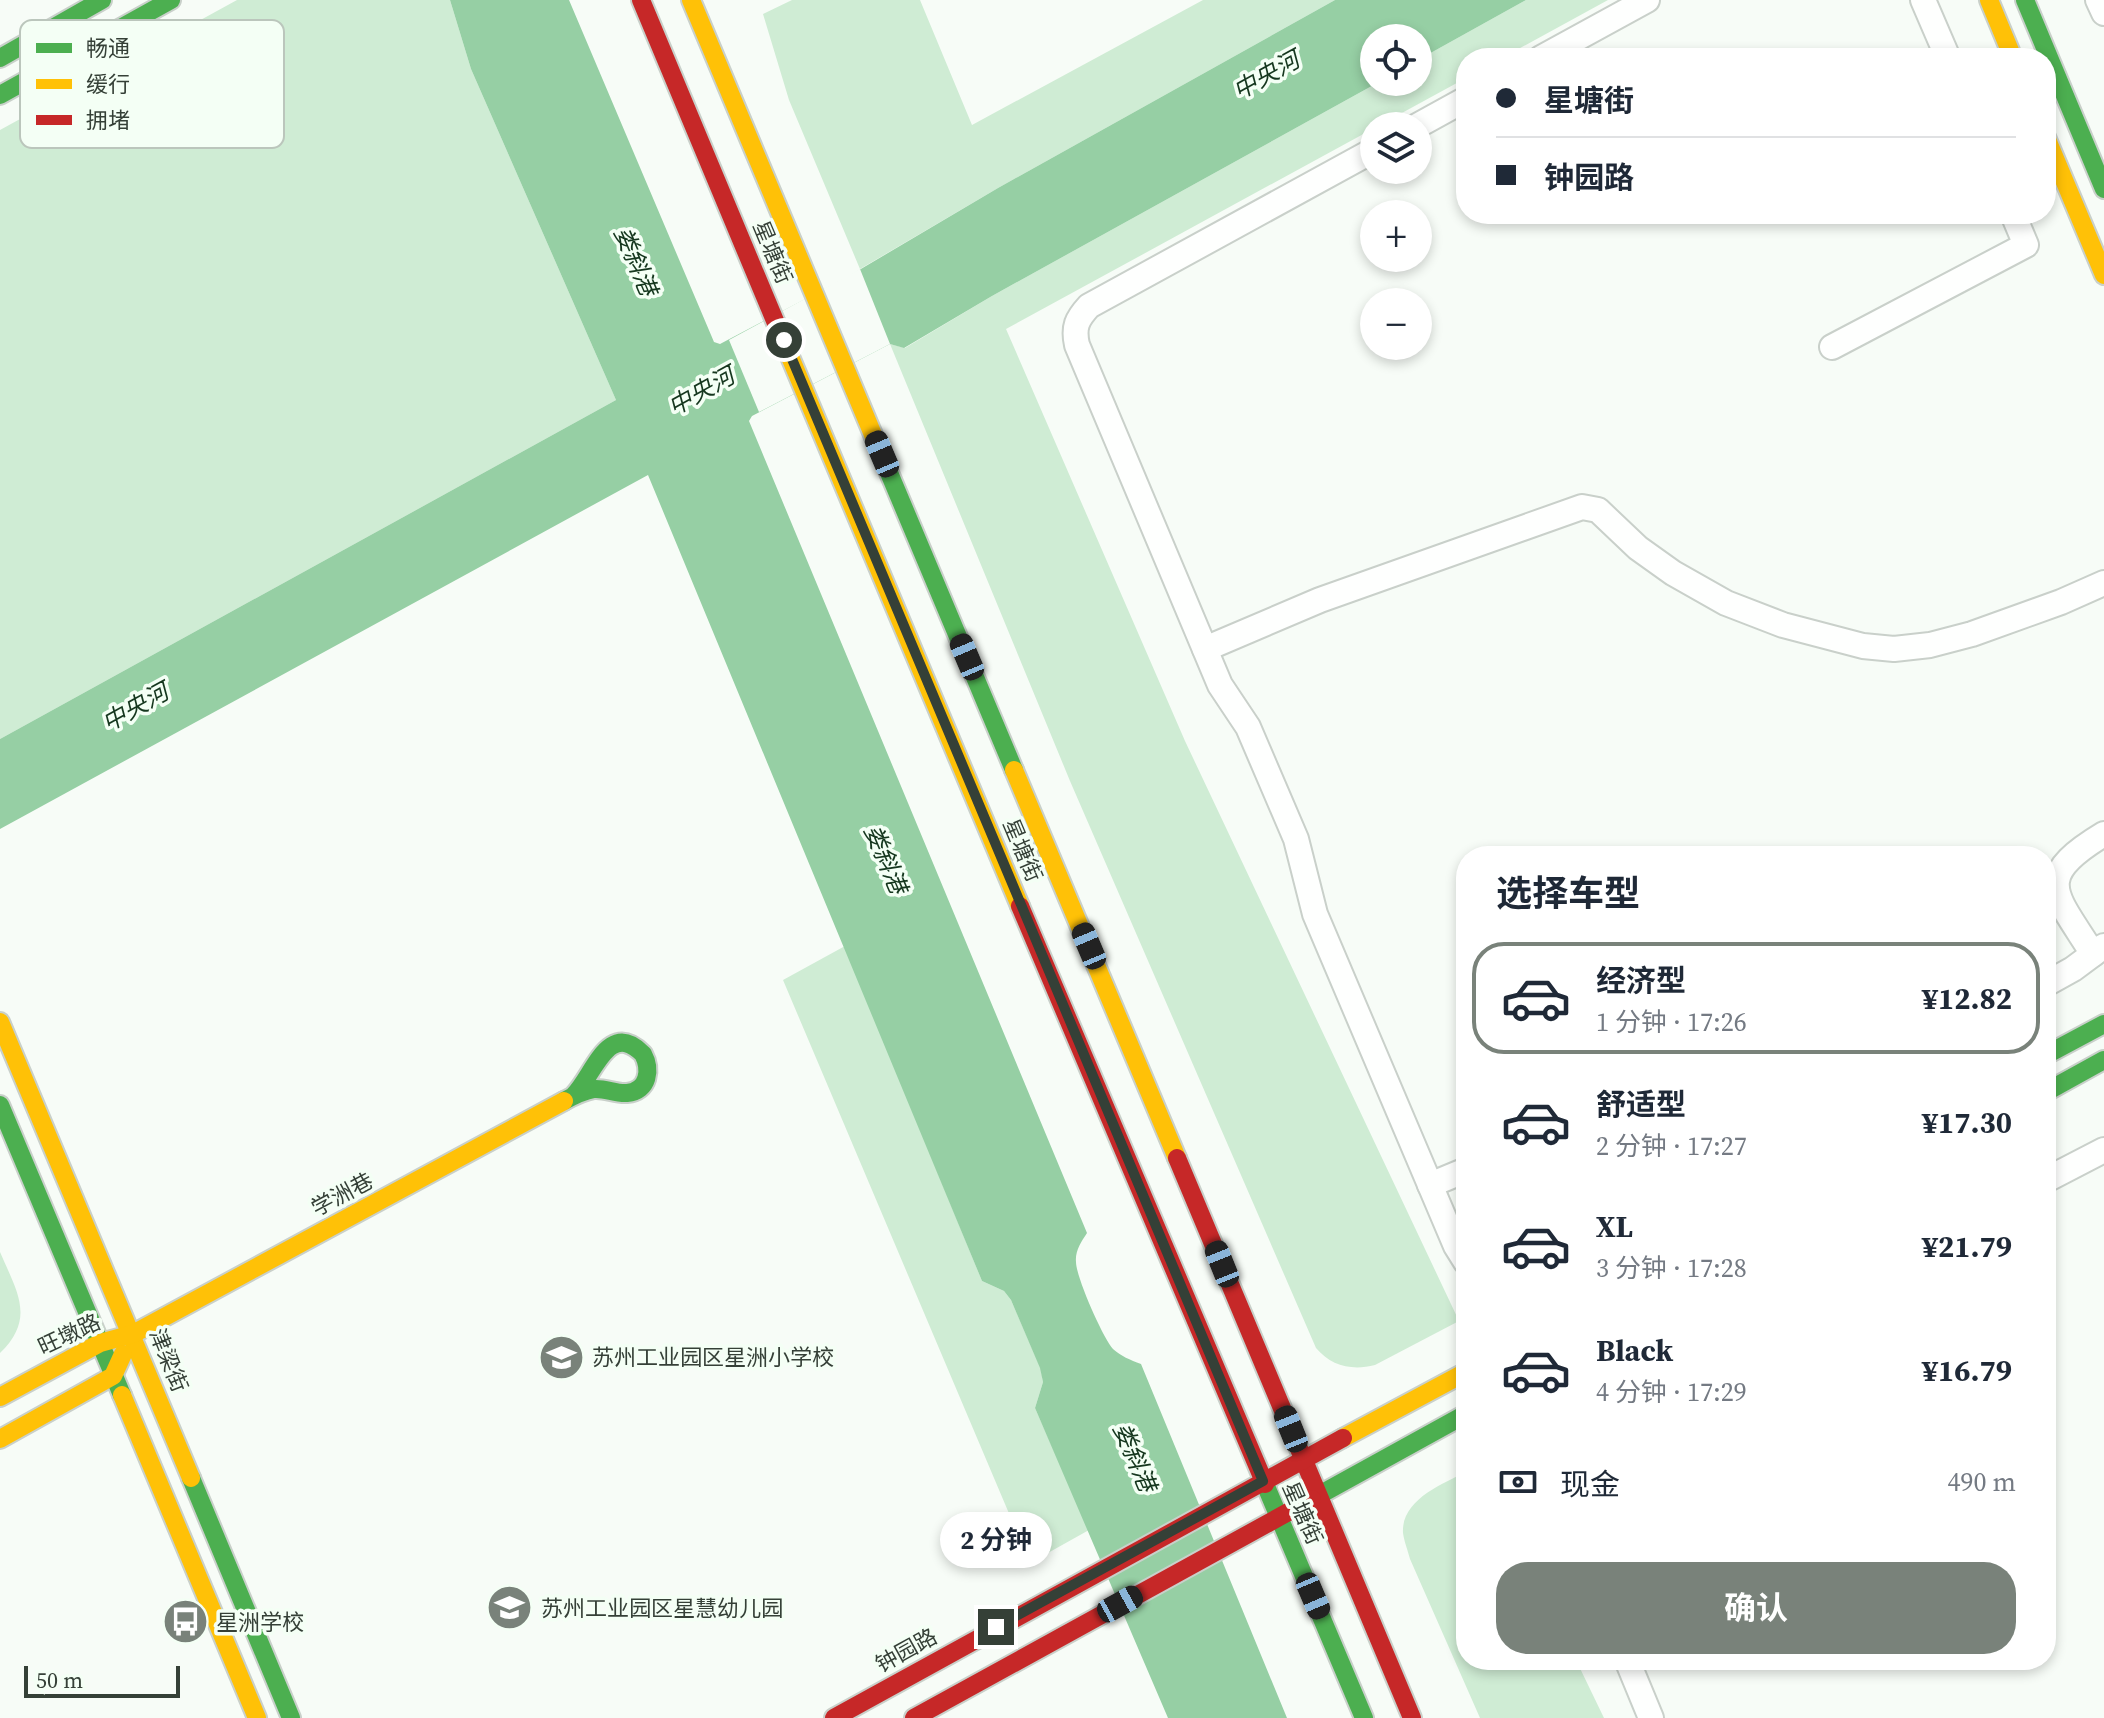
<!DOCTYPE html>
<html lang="zh">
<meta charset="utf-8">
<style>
:root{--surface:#fff;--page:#f6f6f7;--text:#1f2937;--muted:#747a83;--line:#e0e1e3;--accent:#79827a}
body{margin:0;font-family:"Source Serif 4","Noto Sans SC",serif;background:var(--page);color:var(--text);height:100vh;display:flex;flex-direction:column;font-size:30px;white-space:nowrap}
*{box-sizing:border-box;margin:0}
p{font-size:26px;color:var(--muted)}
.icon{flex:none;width:44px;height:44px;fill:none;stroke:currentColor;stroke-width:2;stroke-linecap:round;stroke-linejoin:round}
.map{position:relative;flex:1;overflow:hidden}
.panel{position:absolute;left:1456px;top:846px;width:600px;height:824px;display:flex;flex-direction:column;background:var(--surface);border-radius:32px;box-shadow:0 4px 12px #0003}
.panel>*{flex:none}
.top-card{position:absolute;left:1456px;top:48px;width:600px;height:176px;border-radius:32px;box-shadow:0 4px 12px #0003;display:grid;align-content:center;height:176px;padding:0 40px;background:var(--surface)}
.controls{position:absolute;left:1360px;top:24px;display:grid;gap:16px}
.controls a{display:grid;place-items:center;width:72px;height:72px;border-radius:50%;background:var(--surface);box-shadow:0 4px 12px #0003;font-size:40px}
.scale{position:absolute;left:24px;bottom:20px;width:156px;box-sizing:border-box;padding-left:8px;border:4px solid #354037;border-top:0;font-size:22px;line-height:28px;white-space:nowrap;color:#354037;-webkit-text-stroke:6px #f4fff5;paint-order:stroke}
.end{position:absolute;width:36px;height:36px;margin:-18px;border:10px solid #354037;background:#fff;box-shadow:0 0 0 4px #fff}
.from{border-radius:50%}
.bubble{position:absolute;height:56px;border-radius:28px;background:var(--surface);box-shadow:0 4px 12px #0003;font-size:26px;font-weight:700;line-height:56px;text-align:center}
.car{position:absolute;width:24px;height:48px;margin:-24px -12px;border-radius:10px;box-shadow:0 0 6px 2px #0007;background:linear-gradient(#222 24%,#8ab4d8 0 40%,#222 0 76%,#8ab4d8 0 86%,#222 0)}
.top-card b{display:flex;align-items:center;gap:28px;height:76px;font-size:30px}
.top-card b+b{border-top:2px solid var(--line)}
.top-card i{width:20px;height:20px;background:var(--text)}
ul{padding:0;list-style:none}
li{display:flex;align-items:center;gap:24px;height:112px;margin:0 16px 12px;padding:0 24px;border:4px solid transparent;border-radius:32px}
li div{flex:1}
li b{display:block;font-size:30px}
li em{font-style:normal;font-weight:700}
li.current{border-color:var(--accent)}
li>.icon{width:72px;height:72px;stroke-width:1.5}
h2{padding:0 40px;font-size:36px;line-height:96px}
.pay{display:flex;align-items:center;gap:20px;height:88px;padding:0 40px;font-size:30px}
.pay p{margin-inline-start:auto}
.button{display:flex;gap:16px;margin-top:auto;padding:16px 40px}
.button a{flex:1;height:92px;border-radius:32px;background:var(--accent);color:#fff;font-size:32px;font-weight:700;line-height:92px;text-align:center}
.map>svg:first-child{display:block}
.green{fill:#cfecd4}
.water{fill:#96cfa4}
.pier{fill:#f7fcf7}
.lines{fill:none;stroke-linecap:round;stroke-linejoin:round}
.street-casing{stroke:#c9d0ca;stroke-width:28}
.fast-casing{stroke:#c9d0ca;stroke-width:22}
.slow-casing{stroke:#c9d0ca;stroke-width:22}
.jam-casing{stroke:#c9d0ca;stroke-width:22}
.street{stroke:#fefffe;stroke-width:24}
.fast{stroke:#4caf50;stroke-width:18}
.slow{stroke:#ffc107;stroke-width:18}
.jam{stroke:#c62828;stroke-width:18}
.route{stroke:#354037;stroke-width:10}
.labels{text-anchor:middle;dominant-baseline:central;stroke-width:7;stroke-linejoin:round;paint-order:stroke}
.street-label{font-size:22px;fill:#354037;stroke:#f4fff5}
.poi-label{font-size:22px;fill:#354037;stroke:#f4fff5;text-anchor:start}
.water-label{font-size:24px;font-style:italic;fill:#15371e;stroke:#f4fff5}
.key{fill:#f4fff5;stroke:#bbc6bc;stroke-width:2}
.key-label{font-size:22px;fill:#354037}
</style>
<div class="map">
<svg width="2104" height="1718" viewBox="0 0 2104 1718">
<rect width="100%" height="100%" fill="#f7fcf7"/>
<g class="green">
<path d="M237,0H450L471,69L616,400L0,739V130Z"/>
<path d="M792,0H920L972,125L1203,0H1335L998,188L860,269L789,100L763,14Z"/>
<path d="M1526,0H1608L1502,58H1466V78L1006,329L1185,741L1459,1321L1375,1365C1352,1371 1331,1366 1316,1348L1070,781L890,344L905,348L992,296L1379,82H1418V60Z"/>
<path d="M845,946L982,1281L1004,1291L1011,1300L1041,1369L1043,1382L1035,1408L1089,1530L1030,1563L783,980Z"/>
<path d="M0,1252C17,1292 36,1318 0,1353Z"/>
<path d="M1466,1472V1660H1576L1604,1718H1480L1410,1559C1408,1551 1404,1541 1403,1533C1401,1500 1442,1484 1466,1472Z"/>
</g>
<path class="water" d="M450,0H569L714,342L720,344L849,276L998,188L1335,0H1526L1418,60V38H1374V82H1379L992,296L904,348L890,344L752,416L749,421L1087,1233C1081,1242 1075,1251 1076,1262C1076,1277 1103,1338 1113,1349C1121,1356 1130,1360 1141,1364L1287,1718H1168L1035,1408L1043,1382L1040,1368L1011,1300L1004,1291L982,1281L648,475L0,829V739L616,400L471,69Z"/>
<path class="pier" d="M860,269L890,344L759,412L729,340Z"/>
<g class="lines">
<defs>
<g id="street">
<path d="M1923,0L1948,58"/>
<path d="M2098,0L2104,13"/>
<path d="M1541,58L1647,0"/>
<path d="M1417,126L1466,99"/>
<path d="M1374,150L1089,306C1077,319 1073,327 1077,345L1220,685L1248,727L1296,839L1315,914L1456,1246L1466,1262"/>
<path d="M1832,347L2026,245L2013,214"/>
<path d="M1205,649L1320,600L1582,507L1598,510L1638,548L1673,573L1726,603L1783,625L1863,646L1894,649L1930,645L1972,634L2061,602L2104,583"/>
<path d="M2093,954C2055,893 2031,878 2104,834"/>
<path d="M2046,984L2073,969L2104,946"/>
<path d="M2046,1180L2104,1150"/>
<path d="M1430,1185L1466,1170"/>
<path d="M1627,1660L1651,1718"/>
</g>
<g id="fast">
<path d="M2025,0L2104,189"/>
<path d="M0,58L102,0"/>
<path d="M0,95L171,0"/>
<path d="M874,437L1014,770"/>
<path d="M2046,1055L2104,1024"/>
<path d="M2046,1092L2104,1060"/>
<path d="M564,1101C573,1096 583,1091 594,1089C605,1088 616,1094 627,1093C649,1091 651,1069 643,1054C608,1019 594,1075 574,1095"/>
<path d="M0,1105L122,1395"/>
<path d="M191,1478L291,1718"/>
<path d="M1265,1484L1364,1718"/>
<path d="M1312,1499L1466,1414"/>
</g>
<g id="slow">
<path d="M691,0L874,437"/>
<path d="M1989,0L2013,58"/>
<path d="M2046,137L2104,275"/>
<path d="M783,340L1020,906"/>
<path d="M1014,770L1177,1158"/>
<path d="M0,1022L191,1478"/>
<path d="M122,1395L257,1718"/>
<path d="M0,1397L100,1343L133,1334L564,1101"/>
<path d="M1343,1438L1466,1372"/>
<path d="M0,1439L113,1376L123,1354"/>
</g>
<g id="jam">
<path d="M641,0L783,340"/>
<path d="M1020,906L1265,1484"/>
<path d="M1177,1158L1412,1718"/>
<path d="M834,1718L1343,1438"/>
<path d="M914,1718L1312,1499"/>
</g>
</defs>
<use href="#street" class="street-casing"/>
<use href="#fast" class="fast-casing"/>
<use href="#slow" class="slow-casing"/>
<use href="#jam" class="jam-casing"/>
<use href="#street" class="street"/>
<use href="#fast" class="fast"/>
<use href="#slow" class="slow"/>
<use href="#jam" class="jam"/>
</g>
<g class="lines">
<path class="route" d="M784,340L1263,1481L996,1627"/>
</g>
<defs>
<symbol id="school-disc" viewBox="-11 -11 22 22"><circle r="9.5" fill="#79827a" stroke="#f4fff5"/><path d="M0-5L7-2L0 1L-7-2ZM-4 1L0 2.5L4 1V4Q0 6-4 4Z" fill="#fff"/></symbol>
<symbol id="bus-disc" viewBox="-11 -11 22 22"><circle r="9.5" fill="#79827a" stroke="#f4fff5"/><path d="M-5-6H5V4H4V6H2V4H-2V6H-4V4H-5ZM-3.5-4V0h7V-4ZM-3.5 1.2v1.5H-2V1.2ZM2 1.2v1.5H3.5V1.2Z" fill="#fff"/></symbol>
</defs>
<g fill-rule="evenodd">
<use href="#school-disc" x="536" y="1332" width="51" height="51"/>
<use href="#school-disc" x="484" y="1582" width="51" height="51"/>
<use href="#bus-disc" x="160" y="1596" width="51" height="51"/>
</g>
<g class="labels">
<g class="street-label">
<text transform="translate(773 252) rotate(67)">星塘街</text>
<text transform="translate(1023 850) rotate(67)">星塘街</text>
<text transform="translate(342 1194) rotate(-28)">学洲巷</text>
<text transform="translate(69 1334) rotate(-25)">旺墩路</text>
<text transform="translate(169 1360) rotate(68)">津梁街</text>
<text transform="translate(1303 1513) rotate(66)">星塘街</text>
<text transform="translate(906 1650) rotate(-29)">钟园路</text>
</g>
<g class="poi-label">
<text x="592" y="1357">苏州工业园区星洲小学校</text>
<text x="541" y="1608">苏州工业园区星慧幼儿园</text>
<text x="216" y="1622">星洲学校</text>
</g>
<g class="water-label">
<text transform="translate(1266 75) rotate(-29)">中央河</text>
<text transform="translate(636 261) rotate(67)">娄斜港</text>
<text transform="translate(701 391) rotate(-29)">中央河</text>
<text transform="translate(135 707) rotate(-29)">中央河</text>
<text transform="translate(886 859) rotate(67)">娄斜港</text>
<text transform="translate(1135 1457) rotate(67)">娄斜港</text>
</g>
</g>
<rect x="20" y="20" width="264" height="128" rx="12" class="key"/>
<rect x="36" y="43" width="36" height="10" fill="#4caf50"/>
<rect x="36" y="79" width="36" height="10" fill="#ffc107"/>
<rect x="36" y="115" width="36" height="10" fill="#c62828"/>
<g class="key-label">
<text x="86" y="56">畅通</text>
<text x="86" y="92">缓行</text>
<text x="86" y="128">拥堵</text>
</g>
</svg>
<div class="controls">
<a><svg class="icon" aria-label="locate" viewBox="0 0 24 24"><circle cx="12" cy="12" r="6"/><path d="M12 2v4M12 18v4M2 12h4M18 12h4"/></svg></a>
<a><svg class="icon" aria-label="layers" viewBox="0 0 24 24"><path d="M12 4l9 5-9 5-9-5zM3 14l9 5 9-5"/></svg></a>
<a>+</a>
<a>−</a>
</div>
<div class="scale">50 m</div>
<i class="end from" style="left:784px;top:340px"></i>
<i class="end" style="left:996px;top:1627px"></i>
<div class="bubble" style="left:940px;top:1512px;width:112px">2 分钟</div>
<i class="car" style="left:882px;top:454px;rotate:337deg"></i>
<i class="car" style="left:967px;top:657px;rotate:337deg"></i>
<i class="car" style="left:1089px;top:946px;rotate:337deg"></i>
<i class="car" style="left:1222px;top:1264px;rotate:338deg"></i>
<i class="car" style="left:1291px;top:1429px;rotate:338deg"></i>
<i class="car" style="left:1313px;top:1596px;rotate:157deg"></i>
<i class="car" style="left:1120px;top:1604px;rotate:61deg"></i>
<div class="top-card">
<b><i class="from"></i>星塘街</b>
<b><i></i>钟园路</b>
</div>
<section class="panel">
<h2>选择车型</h2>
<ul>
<li class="current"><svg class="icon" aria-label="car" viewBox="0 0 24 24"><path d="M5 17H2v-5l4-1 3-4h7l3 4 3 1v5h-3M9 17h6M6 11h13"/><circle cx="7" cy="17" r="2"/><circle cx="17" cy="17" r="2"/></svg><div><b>经济型</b><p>1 分钟 · 17:26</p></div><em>¥12.82</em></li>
<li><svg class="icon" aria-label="car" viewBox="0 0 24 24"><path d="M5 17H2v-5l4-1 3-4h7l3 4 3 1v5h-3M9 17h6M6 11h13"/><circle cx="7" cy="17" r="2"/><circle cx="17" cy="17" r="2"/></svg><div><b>舒适型</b><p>2 分钟 · 17:27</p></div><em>¥17.30</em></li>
<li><svg class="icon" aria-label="car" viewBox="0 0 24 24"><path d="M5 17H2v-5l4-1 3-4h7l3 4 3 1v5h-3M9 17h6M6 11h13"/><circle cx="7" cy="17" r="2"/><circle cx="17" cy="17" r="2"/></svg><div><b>XL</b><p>3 分钟 · 17:28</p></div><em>¥21.79</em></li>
<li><svg class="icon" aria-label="car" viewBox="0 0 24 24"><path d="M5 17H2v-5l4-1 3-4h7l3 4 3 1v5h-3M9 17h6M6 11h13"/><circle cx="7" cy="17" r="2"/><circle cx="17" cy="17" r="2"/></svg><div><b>Black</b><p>4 分钟 · 17:29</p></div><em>¥16.79</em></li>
</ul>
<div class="pay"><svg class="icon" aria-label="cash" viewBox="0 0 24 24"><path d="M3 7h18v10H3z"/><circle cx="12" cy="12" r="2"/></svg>现金<p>490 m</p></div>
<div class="button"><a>确认</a></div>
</section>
</div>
